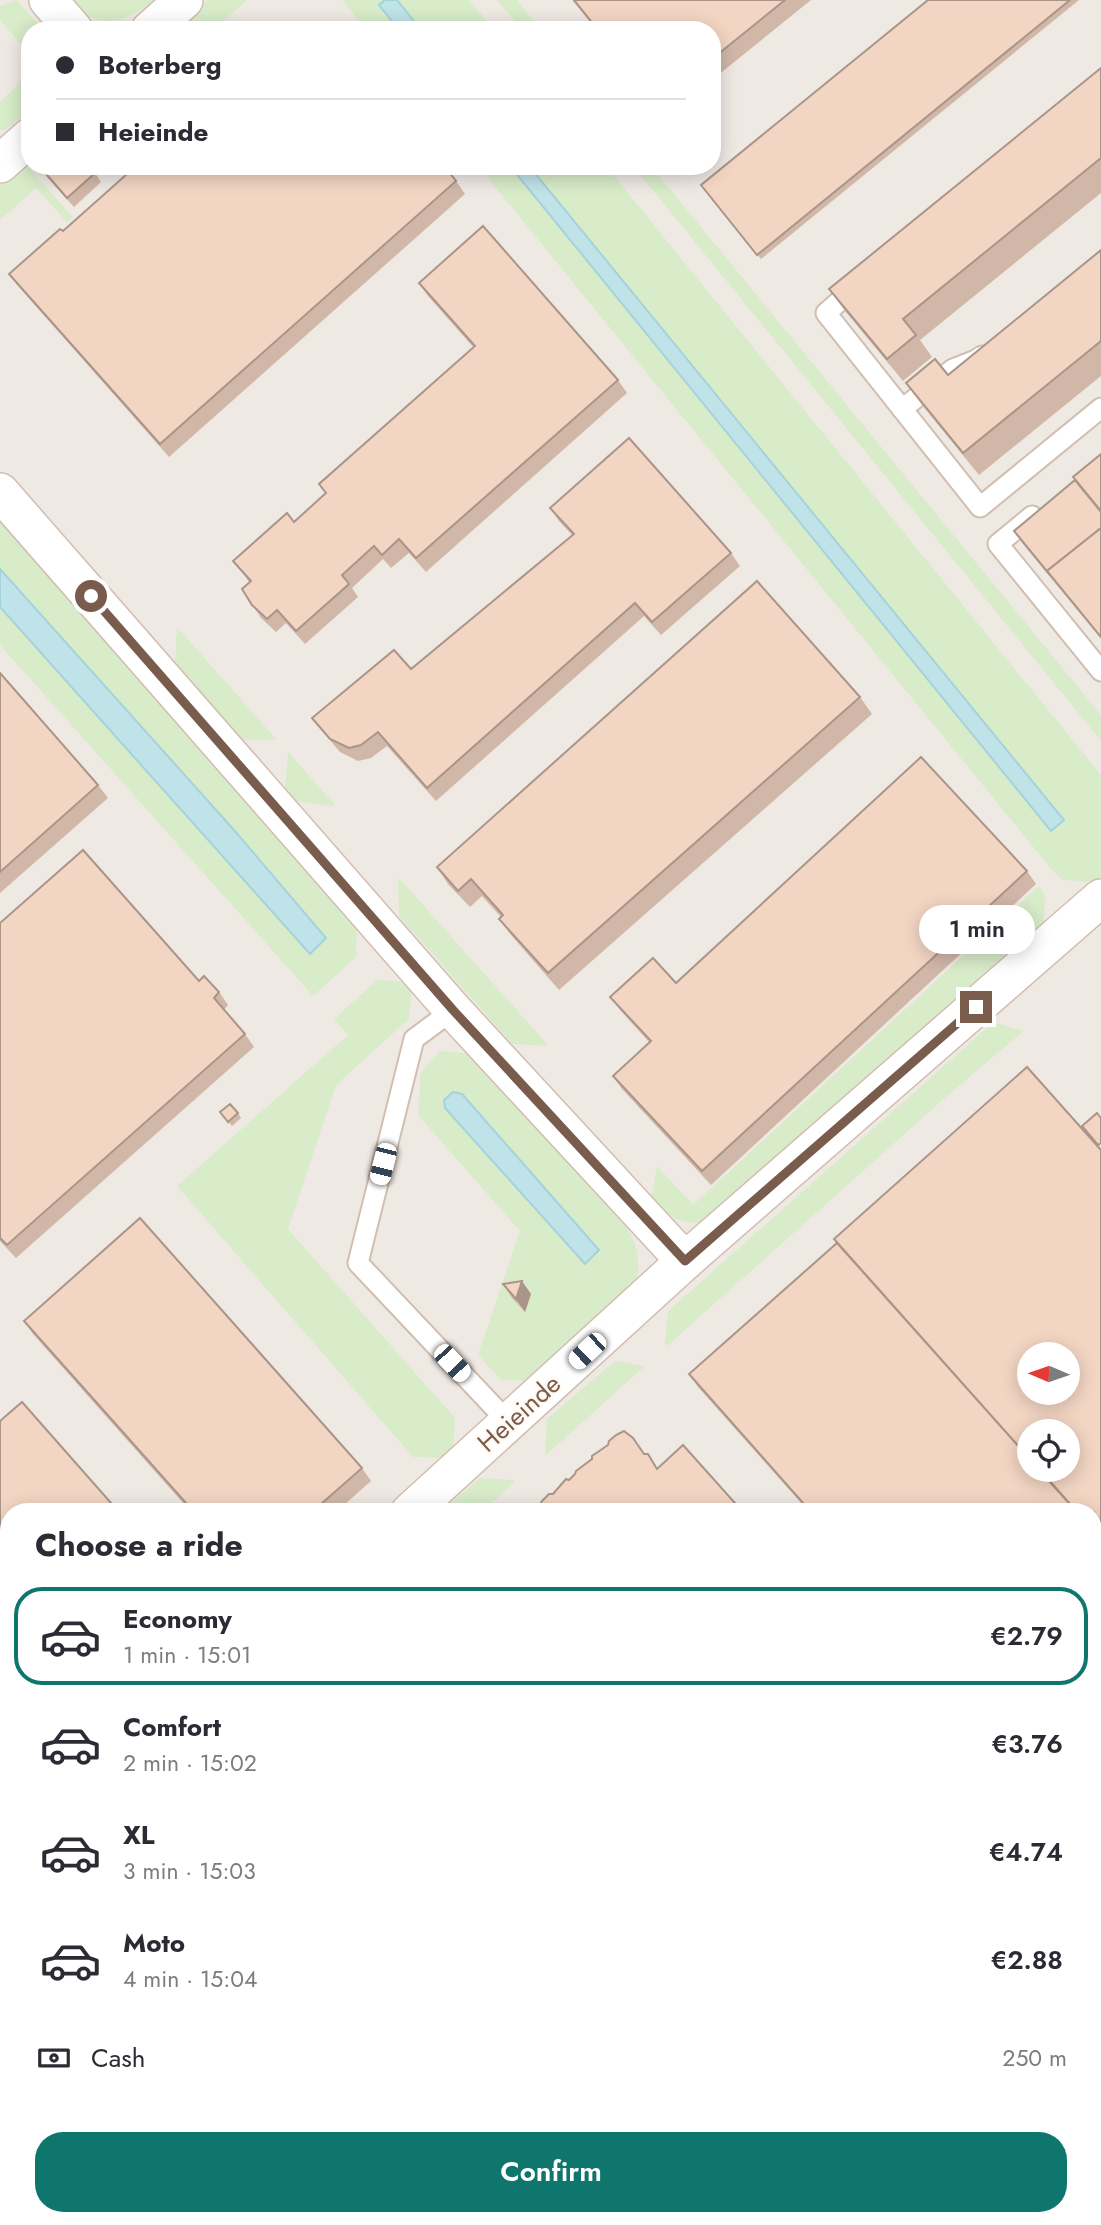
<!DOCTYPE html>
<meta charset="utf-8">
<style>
:root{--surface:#fff;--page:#f2f2f3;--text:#2b2b33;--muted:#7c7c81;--line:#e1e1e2;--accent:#0f766e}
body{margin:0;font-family:Jost,sans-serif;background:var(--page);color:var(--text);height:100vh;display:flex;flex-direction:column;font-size:26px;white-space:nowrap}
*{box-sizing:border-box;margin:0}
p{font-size:23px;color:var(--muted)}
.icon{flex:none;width:38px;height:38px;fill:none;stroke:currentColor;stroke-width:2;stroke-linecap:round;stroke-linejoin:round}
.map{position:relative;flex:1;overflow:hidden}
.panel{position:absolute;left:0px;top:1503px;width:1102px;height:723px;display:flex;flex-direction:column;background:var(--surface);border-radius:28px 28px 0 0;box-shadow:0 4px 18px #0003}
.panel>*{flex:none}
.banner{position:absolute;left:21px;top:21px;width:700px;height:154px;border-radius:28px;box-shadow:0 4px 18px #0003;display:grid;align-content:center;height:154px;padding:0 35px;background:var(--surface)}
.needle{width:46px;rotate:272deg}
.controls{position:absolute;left:1017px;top:1342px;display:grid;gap:14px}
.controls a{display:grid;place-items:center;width:63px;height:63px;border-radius:50%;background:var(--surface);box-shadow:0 4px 18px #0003;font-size:35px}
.end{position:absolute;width:32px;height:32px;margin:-16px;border:9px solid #7a5c4d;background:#fff;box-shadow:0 0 0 4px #fff}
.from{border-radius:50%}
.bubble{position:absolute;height:49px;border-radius:24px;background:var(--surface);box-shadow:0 4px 18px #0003;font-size:23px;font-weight:600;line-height:49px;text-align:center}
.car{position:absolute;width:21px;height:42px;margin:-21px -10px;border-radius:9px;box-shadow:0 0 5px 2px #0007;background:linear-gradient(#fff 24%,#345 0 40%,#fff 0 76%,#345 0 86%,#fff 0)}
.banner b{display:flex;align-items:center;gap:24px;height:66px;font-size:26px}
.banner b+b{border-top:2px solid var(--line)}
.banner i{width:18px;height:18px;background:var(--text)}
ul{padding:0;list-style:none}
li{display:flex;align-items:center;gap:21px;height:98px;margin:0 14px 10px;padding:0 21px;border:4px solid transparent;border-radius:28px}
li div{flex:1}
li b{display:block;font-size:26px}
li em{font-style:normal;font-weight:600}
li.current{border-color:var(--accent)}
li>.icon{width:63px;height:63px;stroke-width:1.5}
h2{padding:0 35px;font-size:32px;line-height:84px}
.pay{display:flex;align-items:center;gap:18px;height:77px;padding:0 35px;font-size:26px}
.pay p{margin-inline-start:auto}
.primary-button{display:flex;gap:14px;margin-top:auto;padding:14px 35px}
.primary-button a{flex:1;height:80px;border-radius:28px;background:var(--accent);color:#fff;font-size:28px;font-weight:600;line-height:80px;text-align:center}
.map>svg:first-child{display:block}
.industrial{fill:#efe9e4;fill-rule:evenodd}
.green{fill:#d8ecc9}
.water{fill:#bfe3e8;stroke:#a5d3da;stroke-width:2}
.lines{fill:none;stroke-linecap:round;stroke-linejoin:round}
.service-casing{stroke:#d1beb0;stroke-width:23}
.minor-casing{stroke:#d1beb0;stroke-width:40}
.service{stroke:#fff;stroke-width:19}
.minor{stroke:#fff;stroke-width:37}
.wall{fill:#d1b7a8}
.shaded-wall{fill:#aa9588}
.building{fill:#f3d5c3;stroke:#aa9588;stroke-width:2;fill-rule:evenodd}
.route{stroke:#7a5c4d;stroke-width:9}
.labels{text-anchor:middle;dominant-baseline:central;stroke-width:5;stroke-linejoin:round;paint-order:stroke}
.street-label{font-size:26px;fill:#7a5c4d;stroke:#fffaf3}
</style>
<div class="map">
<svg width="1101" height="2225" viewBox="0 0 1101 2225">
<rect width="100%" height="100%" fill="#fdf6ec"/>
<path class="industrial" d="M0,0H1101V2225H0ZM30,30H712V166H30ZM1029,1354H1068V1393H1029ZM1029,1432H1068V1470H1029ZM9,1512H1094V2217H9Z"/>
<g class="green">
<path d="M17,0L43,30H30V110L5,130H0V102C40,67 33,57 0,20V6Z"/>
<path d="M75,0H154C129,22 104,28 75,10Z"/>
<path d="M208,0H247L213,30H175Z"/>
<path d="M342,0H385L379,5L399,30H366Z"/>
<path d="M397,0H469L494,30H421Z"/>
<path d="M497,0H517L541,30H522Z"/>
<path d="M25,164L73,217L67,222L36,188L0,220V185Z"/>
<path d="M478,166H510L1052,831L1064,820L1057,811L529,166H606L1101,775V879L1098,882L1062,880L1052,870Z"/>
<path d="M633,166H651L1101,715V741Z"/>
<path d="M0,521L357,924L356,957L313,996L0,645V607L309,953L325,938L234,830L0,569Z"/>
<path d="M177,627L277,740H244L237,733L175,663Z"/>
<path d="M288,752L334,804L332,806L297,801L285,788Z"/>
<path d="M399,878L547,1044L548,1046L512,1044L399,916L398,882Z"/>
<path d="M1039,886L1045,895L1044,928L709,1221C683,1227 668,1217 651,1198L657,1166L693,1205Z"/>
<path d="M377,980L410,982L412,985L409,1019L336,1085L288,1229L455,1418L453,1452L447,1458L413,1457L177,1186L348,1035L334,1019Z"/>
<path d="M996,1023L1024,1031L955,1089L667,1346L665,1343L668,1311L989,1026Z"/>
<path d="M443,1051L473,1054L626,1227C638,1245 641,1263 636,1284L534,1381L501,1380L478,1355L520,1231L418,1115L421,1072L439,1052Z"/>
<path d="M615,1361L645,1366L545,1456L547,1419Z"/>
<path d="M480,1478L514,1480L515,1482L481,1512H441Z"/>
<path d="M1101,1953V2020L1094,2026V1959Z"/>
<path d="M686,2217H753L745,2225H677Z"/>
<path d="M795,2217H875L866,2225H786Z"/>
</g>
<g class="water">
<path d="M385,0H397L421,30H399L379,5Z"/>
<path d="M510,166H529L1064,820L1051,831Z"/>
<path d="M0,569L234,830L326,938L310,954L0,607Z"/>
<path d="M453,1092L462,1094L599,1250L585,1264L445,1108L444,1100Z"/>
</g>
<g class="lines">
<defs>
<g id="service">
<path d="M858,285L826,313L980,507L1101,408"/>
<path d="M902,409L953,369L976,360L982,356"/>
<path d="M1032,516L998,544L1101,671"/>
<path d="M453,1010L414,1039L358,1263L509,1423"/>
</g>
<g id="minor">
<path d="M48,0L74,30"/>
<path d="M150,30L184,0"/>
<path d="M0,164L30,137"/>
<path d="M0,492L453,1010L685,1261"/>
<path d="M410,1512L685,1261L1101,898"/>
<path d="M0,1879L9,1871"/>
</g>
</defs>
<use href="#service" class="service-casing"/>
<use href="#minor" class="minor-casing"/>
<use href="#service" class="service"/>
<use href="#minor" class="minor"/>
</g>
<g class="wall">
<path d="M572,0H811L712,80V30H597Z"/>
<path d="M928,0H1079L761,259L704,190Z"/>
<path d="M1101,68V193L920,340L932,357L903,381L845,311L829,289Z"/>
<path d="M41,168L95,173L101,182L74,207L47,177Z"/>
<path d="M456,181L465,194L169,457L19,287L9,274L63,231Z"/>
<path d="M1101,250V376L979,475L922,405L906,383L948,375Z"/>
<path d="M419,283L618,380L627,393L426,572L409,553L391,568L383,559L352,588L358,597L305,644L286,623L276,632L261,618L242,589L250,583L233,561L294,522L326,494L319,484L474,348L428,296Z"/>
<path d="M1101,454V639L1023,544L1014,531L1075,480Z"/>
<path d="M550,508L731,553L740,566L661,635L644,616L436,801L387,746L371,758L358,761L340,752L322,731L312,718L411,669L572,535L559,521Z"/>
<path d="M0,673L98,785L108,798L0,893Z"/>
<path d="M860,697L872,714L559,990L511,935L499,919L501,917L482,896L470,907L448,884L437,867Z"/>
<path d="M1027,871L1036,884L711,1185L622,1089L613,1076L649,1042L620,1010L610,997L676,983Z"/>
<path d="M0,923L199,981L219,992L228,1005L224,1010L245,1034L254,1047L16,1258L0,1241Z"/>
<path d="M220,1112L238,1113L241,1118L232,1126Z"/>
<path d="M1101,1150V1699L1094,1705V1512H809L698,1387L689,1374Z"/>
<path d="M503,1284L531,1294L525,1312L512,1298Z"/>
<path d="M24,1321L362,1468L371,1481L336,1512H191L33,1334Z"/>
<path d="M0,1421L9,1512V1601L0,1591Z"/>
<path d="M1094,1726L1101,1735V1763L1094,1769Z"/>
<path d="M0,1746L9,1756V1795L6,1792L0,1797Z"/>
<path d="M9,1945V2074L0,2064V1953Z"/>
<path d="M136,2217H686L677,2225H143Z"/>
</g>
<path class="shaded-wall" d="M522,1281L531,1294L525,1312L516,1299Z"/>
<g class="building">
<path d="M574,0H785L712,59V30H598Z"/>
<path d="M928,0H1070L757,255L701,185Z"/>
<path d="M1101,68V158L903,319L916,335L887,359L829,289Z"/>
<path d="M43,166H89L95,173L67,198L41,168Z"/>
<path d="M136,166H444L456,181L160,444L9,274L60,229L63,231Z"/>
<path d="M483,226L618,380L416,558L399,539L382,555L374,546L342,575L349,584L296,631L277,610L267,619L252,605L242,589L251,581L233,561L287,513L294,522L326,493L319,484L475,346L419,283Z"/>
<path d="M1101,250V341L963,453L906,383L935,359L948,375Z"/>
<path d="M629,438L731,553L652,622L635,603L427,788L378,732L361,745L349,748L330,739L312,718L394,650L411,669L574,534L550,508Z"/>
<path d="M1101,454V511L1073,477Z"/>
<path d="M1075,480L1101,512V528L1047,571L1050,575L1014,531Z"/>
<path d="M1101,528V637L1047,571Z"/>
<path d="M757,581L860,697L548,973L499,919L503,915L471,879L458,891L437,867Z"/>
<path d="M0,673L98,785L0,872Z"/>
<path d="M921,757L1027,871L702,1171L613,1076L651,1041L610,997L653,958L676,983Z"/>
<path d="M83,850L199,981L204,976L219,992L214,998L245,1034L7,1245L0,1238V923Z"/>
<path d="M1027,1067L1101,1150V1539L1094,1530V1512H1077L1040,1470H1068V1432H1029V1458L834,1239ZM1029,1354H1068V1393H1029Z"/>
<path d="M230,1104L238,1113L228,1122L220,1112Z"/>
<path d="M1097,1113L1101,1118V1143L1098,1145L1082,1126Z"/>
<path d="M140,1218L362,1468L312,1512H194L24,1321Z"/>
<path d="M837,1243L1029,1458V1470H1039L1077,1512H811L689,1374Z"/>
<path d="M522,1281L516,1299L503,1284Z"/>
<path d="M22,1402L119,1512H9V1599L0,1589V1421Z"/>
<path d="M624,1431L633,1438L644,1454H648L657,1469L683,1445L743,1512H541L538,1508L542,1501L549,1494H553L566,1479L569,1480L575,1474L576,1471L592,1459V1456L608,1445L609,1441L616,1435Z"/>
<path d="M1094,1531L1101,1539V1678L1094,1684Z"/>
<path d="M1094,1726L1101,1735V1741L1094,1748Z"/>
<path d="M0,1746L9,1756V1777L1,1784L0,1783Z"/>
<path d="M9,1945V2071L0,2061V1953Z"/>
<path d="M139,2217H662L653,2225H145Z"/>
</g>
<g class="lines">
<path class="route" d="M91,596L453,1010L685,1261L976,1007"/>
</g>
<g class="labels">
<g class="street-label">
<text transform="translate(519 1413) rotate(-42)">Heieinde</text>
</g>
</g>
</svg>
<div class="controls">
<a><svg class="needle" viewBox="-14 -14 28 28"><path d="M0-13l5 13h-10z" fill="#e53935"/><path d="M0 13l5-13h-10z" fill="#7c7c81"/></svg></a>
<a><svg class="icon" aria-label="locate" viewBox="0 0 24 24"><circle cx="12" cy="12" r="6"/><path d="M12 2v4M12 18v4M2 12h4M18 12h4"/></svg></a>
</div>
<i class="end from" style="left:91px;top:596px"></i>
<i class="end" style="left:976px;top:1007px"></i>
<div class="bubble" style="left:919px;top:905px;width:116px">1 min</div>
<i class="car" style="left:383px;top:1164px;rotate:194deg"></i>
<i class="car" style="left:587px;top:1351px;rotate:227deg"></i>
<i class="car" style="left:452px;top:1363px;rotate:137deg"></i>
<div class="banner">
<b><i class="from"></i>Boterberg</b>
<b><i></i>Heieinde</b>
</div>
<section class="panel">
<h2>Choose a ride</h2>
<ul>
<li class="current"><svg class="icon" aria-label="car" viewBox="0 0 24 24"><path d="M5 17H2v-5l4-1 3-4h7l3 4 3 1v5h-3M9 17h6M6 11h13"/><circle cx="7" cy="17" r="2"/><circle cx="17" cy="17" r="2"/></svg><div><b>Economy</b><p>1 min · 15:01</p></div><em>€2.79</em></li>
<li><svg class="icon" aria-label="car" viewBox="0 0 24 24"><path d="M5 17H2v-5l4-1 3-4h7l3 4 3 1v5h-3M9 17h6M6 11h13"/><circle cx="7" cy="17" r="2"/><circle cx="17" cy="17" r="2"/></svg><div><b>Comfort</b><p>2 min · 15:02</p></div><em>€3.76</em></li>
<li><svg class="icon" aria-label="car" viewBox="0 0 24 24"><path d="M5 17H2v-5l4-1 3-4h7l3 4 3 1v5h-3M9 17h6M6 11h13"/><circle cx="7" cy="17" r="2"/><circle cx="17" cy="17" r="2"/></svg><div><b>XL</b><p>3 min · 15:03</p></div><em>€4.74</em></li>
<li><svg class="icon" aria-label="car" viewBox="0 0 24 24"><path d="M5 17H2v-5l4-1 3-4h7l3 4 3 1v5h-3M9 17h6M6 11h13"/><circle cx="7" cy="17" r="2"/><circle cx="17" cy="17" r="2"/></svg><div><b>Moto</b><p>4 min · 15:04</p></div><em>€2.88</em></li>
</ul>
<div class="pay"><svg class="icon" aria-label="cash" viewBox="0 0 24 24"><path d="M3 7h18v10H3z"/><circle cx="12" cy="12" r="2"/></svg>Cash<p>250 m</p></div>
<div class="primary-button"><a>Confirm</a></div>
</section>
</div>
